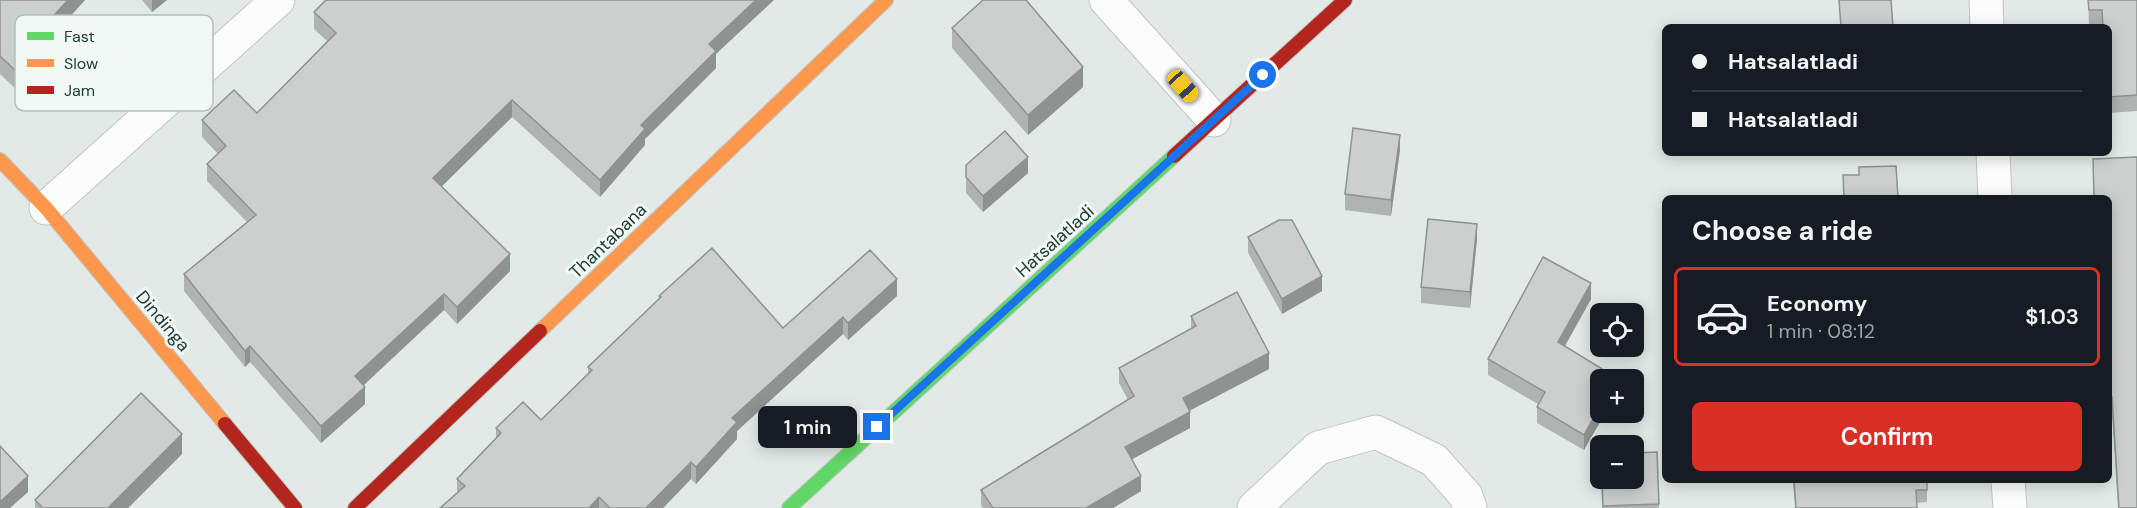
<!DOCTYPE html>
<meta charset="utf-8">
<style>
:root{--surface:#171b24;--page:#20242c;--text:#f1f3f6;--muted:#9ea1a6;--line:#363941;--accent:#d93025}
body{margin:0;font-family:"DM Sans",sans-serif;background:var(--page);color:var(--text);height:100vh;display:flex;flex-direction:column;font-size:22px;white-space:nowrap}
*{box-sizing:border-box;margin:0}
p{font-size:20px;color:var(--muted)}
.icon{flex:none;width:33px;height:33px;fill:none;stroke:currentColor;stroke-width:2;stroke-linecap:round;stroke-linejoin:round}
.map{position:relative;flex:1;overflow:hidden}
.drawer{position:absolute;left:1662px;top:195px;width:450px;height:288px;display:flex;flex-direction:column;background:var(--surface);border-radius:9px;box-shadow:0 3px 15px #0003}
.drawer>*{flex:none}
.top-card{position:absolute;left:1662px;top:24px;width:450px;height:132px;border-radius:9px;box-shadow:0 3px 15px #0003;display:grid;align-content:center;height:132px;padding:0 30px;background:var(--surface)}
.tools{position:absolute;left:1590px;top:303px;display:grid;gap:12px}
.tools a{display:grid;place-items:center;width:54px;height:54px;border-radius:9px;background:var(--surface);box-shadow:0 3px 15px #0003;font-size:30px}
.end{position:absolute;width:27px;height:27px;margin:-14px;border:8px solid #1a73e8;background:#fff;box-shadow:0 0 0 3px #fff}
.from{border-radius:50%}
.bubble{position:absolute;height:42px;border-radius:9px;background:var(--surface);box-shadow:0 3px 15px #0003;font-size:20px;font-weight:600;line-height:42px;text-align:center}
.car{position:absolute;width:18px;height:36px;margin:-18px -9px;border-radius:8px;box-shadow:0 0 4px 2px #0007;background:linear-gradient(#f5c518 24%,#345 0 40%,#f5c518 0 76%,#345 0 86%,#f5c518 0)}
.top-card b{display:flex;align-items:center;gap:21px;height:57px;font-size:22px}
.top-card b+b{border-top:2px solid var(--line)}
.top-card i{width:15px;height:15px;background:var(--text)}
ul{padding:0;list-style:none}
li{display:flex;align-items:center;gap:18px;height:99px;margin:0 12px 9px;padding:0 18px;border:3px solid transparent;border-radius:9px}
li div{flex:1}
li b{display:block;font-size:22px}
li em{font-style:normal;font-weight:600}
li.selected{border-color:var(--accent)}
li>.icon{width:54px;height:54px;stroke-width:1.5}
h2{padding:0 30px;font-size:27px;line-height:72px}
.action{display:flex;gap:12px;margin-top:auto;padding:12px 30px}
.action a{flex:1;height:69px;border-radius:9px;background:var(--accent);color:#fff;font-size:24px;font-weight:600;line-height:69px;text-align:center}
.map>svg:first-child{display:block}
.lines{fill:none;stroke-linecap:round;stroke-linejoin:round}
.street-casing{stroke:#c0c6c3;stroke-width:35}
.fast-casing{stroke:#bec7c4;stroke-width:16}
.slow-casing{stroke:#bec7c4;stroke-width:16}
.jam-casing{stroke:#bec7c4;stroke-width:16}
.street{stroke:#fbfcfb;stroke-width:33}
.fast{stroke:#63d668;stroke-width:14}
.slow{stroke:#ff974d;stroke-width:14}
.jam{stroke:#b3261e;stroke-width:14}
.wall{fill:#afb3b1}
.shaded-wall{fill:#8e9290}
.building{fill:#cbd0ce;stroke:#8e9290;stroke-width:1.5}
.route{stroke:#1a73e8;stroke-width:8}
.labels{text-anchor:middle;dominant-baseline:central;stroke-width:6;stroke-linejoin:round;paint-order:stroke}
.street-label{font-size:18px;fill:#203d36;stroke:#f1f8f5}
.key{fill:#f1f8f5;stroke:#b2c0bc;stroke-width:1.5}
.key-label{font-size:16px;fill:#203d36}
</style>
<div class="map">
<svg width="2137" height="508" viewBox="0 0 2137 508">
<rect width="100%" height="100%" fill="#e3e9e6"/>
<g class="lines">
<defs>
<g id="street">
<path d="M1106,0L1214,120"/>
<path d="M1986,0L1987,27"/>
<path d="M1993,153L1995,198"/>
<path d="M46,208L278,0"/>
<path d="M2008,480L2010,508"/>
<path d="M1254,508L1318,448L1376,432L1434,460L1466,496L1470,508"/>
</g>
<path id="fast" d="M789,508L1174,156"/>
<g id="slow">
<path d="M0,160L46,208L225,424"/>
<path d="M540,331L886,0"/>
</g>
<g id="jam">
<path d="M1174,156L1345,0"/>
<path d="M225,424L295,508"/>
<path d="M355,508L540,331"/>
</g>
</defs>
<use href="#street" class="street-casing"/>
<use href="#fast" class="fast-casing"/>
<use href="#slow" class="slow-casing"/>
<use href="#jam" class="jam-casing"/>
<use href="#street" class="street"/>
<use href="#fast" class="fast"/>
<use href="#slow" class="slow"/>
<use href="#jam" class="jam"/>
</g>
<g class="wall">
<path d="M0,0H85L55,33V50L17,90L0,74Z"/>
<path d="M142,0H167L152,12Z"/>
<path d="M2088,0H2137V111L2109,113V27H2102V25L2089,26Z"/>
<path d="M314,12L716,54V68L645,139V145L600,197L512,117L442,186L510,271L457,324L444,310L363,386L365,404L321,443L250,362L245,367L184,291V274L247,222L207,181V164L218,154L202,137V120L257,113L327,41L314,29Z"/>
<path d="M952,28L1083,87L1028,135L952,48Z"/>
<path d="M1400,150L1391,216L1345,210V194Z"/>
<path d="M2137,157V508H2118L2112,413H2109V198H2093V159Z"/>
<path d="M966,165L1028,173L983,212L966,193Z"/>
<path d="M1248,237L1322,291L1282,314L1248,253Z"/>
<path d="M1477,239L1470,308L1421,303V287Z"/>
<path d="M659,296L783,328L897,296L848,340L843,334L737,431V439L696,484L691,479L663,508H440L457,493V479L496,438V428L541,420L588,374V367L659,299Z"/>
<path d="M1591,299L1565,346L1617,380L1584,450L1537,423V407L1538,404L1488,375V359Z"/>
<path d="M1191,316L1269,369L1189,411L1190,428L1132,459L1141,491L1113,508H983L981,505V490L1128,400L1119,383V368L1191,329Z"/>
<path d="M1657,452L1659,508H1602L1601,478H1634Z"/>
<path d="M182,454L128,508H35V500Z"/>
<path d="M1793,480H1927V502L1916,503L1917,508H1795Z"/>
</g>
<g class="shaded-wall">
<path d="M68,0H85L55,33V50L17,90V72L46,24Z"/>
<path d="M152,0H167L152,12Z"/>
<path d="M756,0H774L716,54V68L645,139V145L600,197V180L641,125L709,44Z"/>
<path d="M1083,67V87L1028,135V115Z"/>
<path d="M512,100V117L433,195V178Z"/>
<path d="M1400,135V150L1391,216V200Z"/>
<path d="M1028,157V173L983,212V196Z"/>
<path d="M1477,224V239L1470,308V292Z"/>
<path d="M510,254V271L457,324V307Z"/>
<path d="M1322,276V291L1282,314V299Z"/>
<path d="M897,279V296L848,340V323Z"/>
<path d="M1591,283V299L1558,358V342Z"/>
<path d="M444,294V310L355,393V376Z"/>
<path d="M843,317V334L737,431V439L696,484V467L732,418Z"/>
<path d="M250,346V362L245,367V351Z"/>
<path d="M1269,353V369L1183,414V398Z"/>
<path d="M365,387V404L321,443V426Z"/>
<path d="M1600,406V412H1606L1584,450V435Z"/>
<path d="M1190,412V428L1125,463V447Z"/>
<path d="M182,434V454L128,508H108Z"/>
<path d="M691,462V479L663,508H646Z"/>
<path d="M28,476V492L10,508H0V502Z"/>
<path d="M1141,476V491L1113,508H1086Z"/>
<path d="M599,497V508H589Z"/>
</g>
<g class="building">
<path d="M0,0H68L46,24L55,32L17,72L0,56Z"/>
<path d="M326,0H756L709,44L716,51L641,125L645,129L600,180L512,100L433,178L510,254L457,307L444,294L355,376L365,387L321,426L250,346L245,351L184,274L256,215L207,164L226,146L202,120L234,90L257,113L336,33L314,12Z"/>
<path d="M983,0H1026L1083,67L1028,115L952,28Z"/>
<path d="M1839,0H1891L1893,27H1841Z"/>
<path d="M2088,0H2137V95L2109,97V27H2103L2102,10H2089Z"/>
<path d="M1353,128L1400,135L1391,200L1345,194Z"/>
<path d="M1005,131L1028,157L983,196L966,177V165Z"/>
<path d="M2137,157V508H2119L2112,397H2109V198H2094L2093,159Z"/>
<path d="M1896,166L1898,198H1844L1843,175H1859V167Z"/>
<path d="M1428,219L1477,224L1470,292L1421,287Z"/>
<path d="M1279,220H1292L1322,276L1282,299L1248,237Z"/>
<path d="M712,248L783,328L870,250L897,279L848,323L843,317L732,418L737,422L696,467L691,462L646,508H610L599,497L589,508H440L465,486L457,479L501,433L496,428L523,402L541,420L592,370L588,367L661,297L659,296Z"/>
<path d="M1543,257L1591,283L1558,342L1617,378L1616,380H1600V406L1584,435L1537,407L1545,392L1488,359Z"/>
<path d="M1237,292L1269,353L1183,398L1190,412L1125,447L1141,476L1086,508H993L981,490L1134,396L1119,368L1196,326L1191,316Z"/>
<path d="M141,393L182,434L108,508H43L35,500Z"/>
<path d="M0,446L28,476L0,502Z"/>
<path d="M1657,452L1659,504L1603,506L1602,478H1634V453Z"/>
<path d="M1794,480H1927V490H1916L1917,508H1796Z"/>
</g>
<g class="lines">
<path class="route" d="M877,427L1263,75"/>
</g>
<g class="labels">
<g class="street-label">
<text transform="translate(608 241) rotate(-44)">Thantabana</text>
<text transform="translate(1055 241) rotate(-42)">Hatsalatladi</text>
<text transform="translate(163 321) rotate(50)">Dindinga</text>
</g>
</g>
<rect x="15" y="15" width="198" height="96" rx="9" class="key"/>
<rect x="27" y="32" width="27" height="8" fill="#63d668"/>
<rect x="27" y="59" width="27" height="8" fill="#ff974d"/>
<rect x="27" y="86" width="27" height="8" fill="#b3261e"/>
<g class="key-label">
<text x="64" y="42">Fast</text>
<text x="64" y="69">Slow</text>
<text x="64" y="96">Jam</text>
</g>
</svg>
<div class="tools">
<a><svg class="icon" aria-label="locate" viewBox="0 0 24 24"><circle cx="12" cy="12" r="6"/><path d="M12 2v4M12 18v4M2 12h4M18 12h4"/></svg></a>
<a>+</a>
<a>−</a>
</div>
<i class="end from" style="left:1263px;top:75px"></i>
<i class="end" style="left:877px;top:427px"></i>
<div class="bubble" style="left:758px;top:406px;width:99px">1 min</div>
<i class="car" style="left:1183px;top:86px;rotate:138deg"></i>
<div class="top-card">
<b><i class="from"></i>Hatsalatladi</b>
<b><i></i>Hatsalatladi</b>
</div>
<section class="drawer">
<h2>Choose a ride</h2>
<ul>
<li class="selected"><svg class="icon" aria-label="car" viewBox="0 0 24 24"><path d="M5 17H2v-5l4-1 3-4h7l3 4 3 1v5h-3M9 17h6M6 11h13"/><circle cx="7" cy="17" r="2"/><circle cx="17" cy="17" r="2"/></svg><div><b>Economy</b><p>1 min · 08:12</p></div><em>$1.03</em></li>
</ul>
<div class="action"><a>Confirm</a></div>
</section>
</div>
